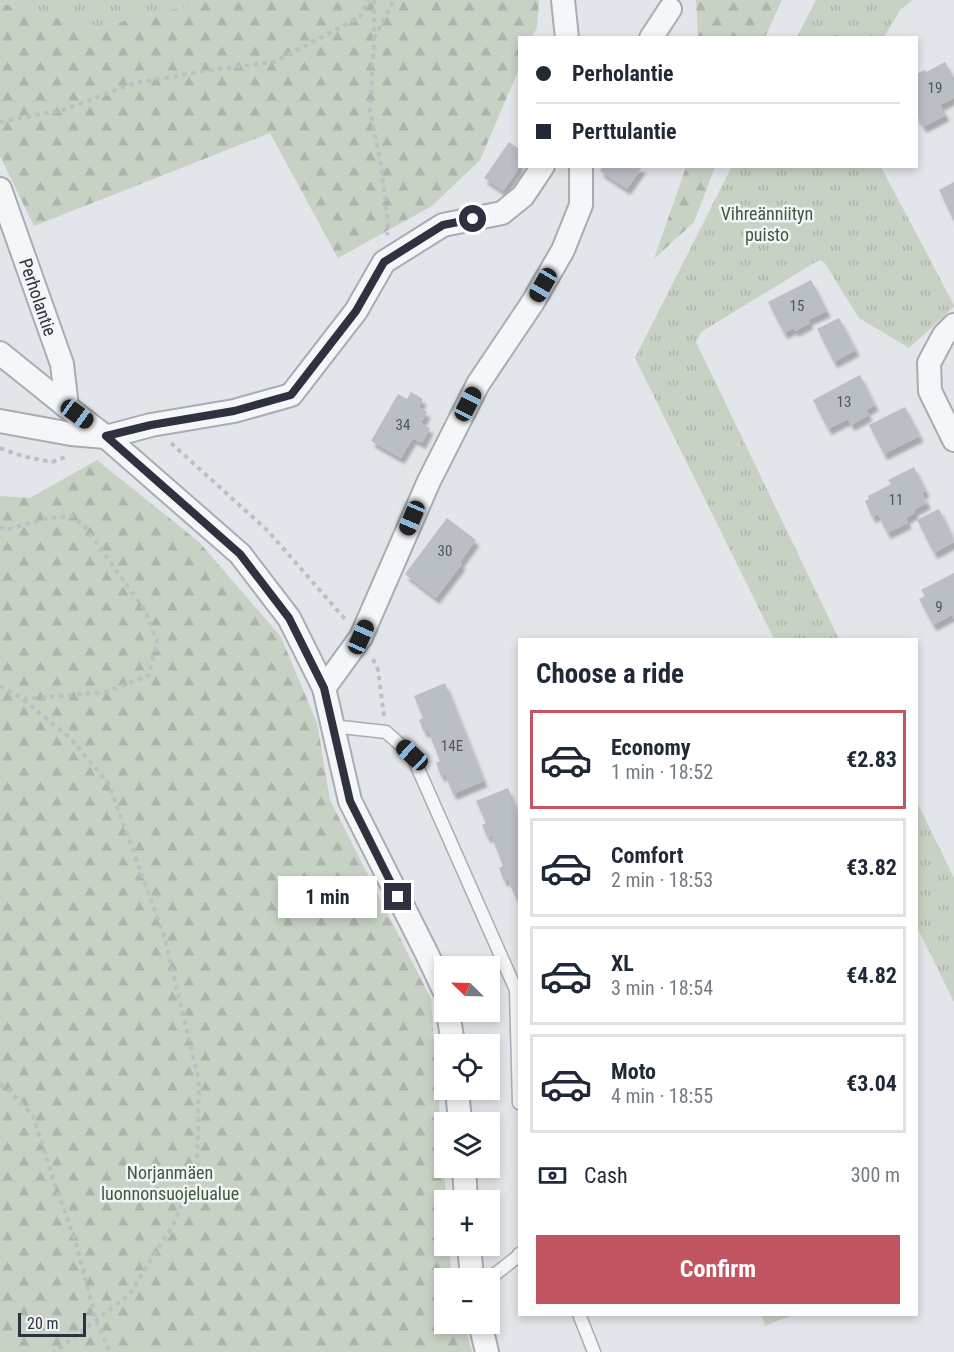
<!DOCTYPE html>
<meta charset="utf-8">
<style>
:root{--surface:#fff;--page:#f6f6f7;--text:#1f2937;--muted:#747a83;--line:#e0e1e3;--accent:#c15561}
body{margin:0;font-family:"Roboto Condensed",sans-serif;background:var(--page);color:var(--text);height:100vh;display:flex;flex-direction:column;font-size:22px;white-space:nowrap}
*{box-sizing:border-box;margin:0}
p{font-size:20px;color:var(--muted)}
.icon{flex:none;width:33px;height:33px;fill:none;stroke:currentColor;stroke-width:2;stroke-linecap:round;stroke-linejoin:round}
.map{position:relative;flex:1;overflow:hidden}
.panel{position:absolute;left:518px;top:638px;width:400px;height:678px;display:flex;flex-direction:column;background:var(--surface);border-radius:0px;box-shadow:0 3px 9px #0003}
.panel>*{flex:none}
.hud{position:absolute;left:518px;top:36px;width:400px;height:132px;border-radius:0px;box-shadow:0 3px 9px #0003;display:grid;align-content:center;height:132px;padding:0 18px;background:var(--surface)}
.needle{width:39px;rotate:293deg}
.fabs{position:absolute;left:434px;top:956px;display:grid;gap:12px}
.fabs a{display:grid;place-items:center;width:66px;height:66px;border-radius:0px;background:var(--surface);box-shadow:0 3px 9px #0003;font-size:30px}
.scale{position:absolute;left:18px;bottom:15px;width:68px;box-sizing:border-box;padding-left:6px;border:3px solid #2c323f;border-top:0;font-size:16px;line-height:21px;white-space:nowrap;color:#2c323f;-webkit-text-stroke:4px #f2f4f7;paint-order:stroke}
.end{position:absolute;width:27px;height:27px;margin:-14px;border:8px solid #2c323f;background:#fff;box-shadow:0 0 0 3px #fff}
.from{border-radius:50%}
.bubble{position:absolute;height:42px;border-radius:0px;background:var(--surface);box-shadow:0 3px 9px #0003;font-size:20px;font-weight:700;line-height:42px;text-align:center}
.car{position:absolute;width:18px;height:36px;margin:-18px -9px;border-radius:8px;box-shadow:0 0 4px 2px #0007;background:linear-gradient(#222 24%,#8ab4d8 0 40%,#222 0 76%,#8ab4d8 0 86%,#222 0)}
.hud b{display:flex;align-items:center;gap:21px;height:57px;font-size:22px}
.hud b+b{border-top:2px solid var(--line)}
.hud i{width:15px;height:15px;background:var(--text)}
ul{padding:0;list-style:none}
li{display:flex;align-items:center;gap:18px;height:99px;margin:0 12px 9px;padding:0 6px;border:3px solid var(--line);border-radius:0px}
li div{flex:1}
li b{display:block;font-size:22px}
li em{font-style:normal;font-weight:700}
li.selected{border-color:var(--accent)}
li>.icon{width:54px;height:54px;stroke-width:1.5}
h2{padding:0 18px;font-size:27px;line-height:72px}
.pay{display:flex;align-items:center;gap:15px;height:66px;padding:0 18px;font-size:22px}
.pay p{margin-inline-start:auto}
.button{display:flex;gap:12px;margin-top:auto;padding:12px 18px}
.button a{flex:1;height:69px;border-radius:0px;background:var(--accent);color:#fff;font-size:24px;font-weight:700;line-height:69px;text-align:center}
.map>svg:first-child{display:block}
.grass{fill:url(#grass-tufts)}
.forest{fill:url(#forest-firs)}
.pitch{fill:#c7d2c4}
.building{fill:#babec5;filter:url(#shadow)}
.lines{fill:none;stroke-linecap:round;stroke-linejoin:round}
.service-casing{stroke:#a8acb3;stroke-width:15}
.minor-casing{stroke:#a8acb3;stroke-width:26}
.path{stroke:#bdbfc4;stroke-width:4;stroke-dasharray:4.5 4.5;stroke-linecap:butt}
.service{stroke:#f5f6f8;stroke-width:12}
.minor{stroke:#f5f6f8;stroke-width:22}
.route{stroke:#2c323f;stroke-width:8}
.labels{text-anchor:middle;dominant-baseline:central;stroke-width:5;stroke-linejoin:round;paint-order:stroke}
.number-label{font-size:15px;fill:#505560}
.park-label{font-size:18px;fill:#3f5a3b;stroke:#f2f4f7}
.street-label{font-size:18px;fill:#2c323f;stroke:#f2f4f7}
</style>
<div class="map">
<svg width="954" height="1352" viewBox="0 0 954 1352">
<defs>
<pattern id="grass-tufts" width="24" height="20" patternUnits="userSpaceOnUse" patternTransform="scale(1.5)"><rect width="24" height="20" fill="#c7d2c4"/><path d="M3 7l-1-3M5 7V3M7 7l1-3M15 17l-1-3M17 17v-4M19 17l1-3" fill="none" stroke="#abb5a9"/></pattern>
<pattern id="forest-firs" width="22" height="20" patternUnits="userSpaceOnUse" patternTransform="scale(1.5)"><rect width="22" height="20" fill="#c7d2c4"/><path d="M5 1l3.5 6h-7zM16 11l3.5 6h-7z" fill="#abb5a9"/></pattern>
<filter id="shadow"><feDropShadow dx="3.5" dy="6" stdDeviation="1.5" flood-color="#0004"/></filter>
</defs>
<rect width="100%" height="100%" fill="#e2e5e9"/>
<g class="grass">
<path d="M0,0H204V2L95,28L0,3Z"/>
<path d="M816,0H912L900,10L884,37H797Z"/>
<path d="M732,166L881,167L954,305V307L909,348L859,318L824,262L819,260L701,332L696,342L839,639H774L635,358Z"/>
<path d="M916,800L954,878V1002L917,927Z"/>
</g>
<g class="forest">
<path d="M204,0H539L537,27L532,37L519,38V69L480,160L432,206L338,258L270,133L34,226L0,156V3L95,28L204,2Z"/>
<path d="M696,0H782L765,37L698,38Z"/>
<path d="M686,167H715L694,222L654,259Z"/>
<path d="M97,460L199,542L281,637L317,723L330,800L431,999L446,1200H444V1245H449L452,1278H444V1323H464L472,1352H0V496L30,498Z"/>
</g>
<path class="pitch" d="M761,1314H795L765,1326Z"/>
<g class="building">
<path d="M945,62L954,78V98L940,105L946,115L923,127L918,118H916V74L925,70L926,72Z"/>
<path d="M509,142L519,149V168L503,191L484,178Z"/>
<path d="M603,166H643L627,189L600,171Z"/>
<path d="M954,182V221L939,190Z"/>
<path d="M811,280L827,311L808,320L810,323L795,331L794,328L784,333L768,302Z"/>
<path d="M839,318L856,350L834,362L817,329Z"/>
<path d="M860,375L875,405L866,410L869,415L851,425L848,419L828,429L813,400Z"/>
<path d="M411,392L423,399L419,407L427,412L421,423L430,428L422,443L413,438L401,458L371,441L398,394L407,399Z"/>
<path d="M905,407L920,436L884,454L869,425Z"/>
<path d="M914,467L926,491L922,493L927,503L914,510L915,513L906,518L908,523L887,533L878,514L872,517L865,501L869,499L868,496L891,484L888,480Z"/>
<path d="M939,509L954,540V542L934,553L917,520Z"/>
<path d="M447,518L476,540L460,562L462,564L436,598L405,574Z"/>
<path d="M954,573V619L952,615L933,625L919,599L925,596L921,590Z"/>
<path d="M445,683L484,781L453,794L445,774L441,776L436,763L440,761L428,730L424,732L419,720L423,718L414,696Z"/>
<path d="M508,788L519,816V898L516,899L508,879L504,881L499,868L503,866L491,835L487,837L482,825L486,823L476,801Z"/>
</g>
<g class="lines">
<defs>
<g id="service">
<path d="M332,726L386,732L412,755L516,990L519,1103"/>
<path d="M489,1279L517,1257L519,1254"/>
<path d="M579,1314L594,1352"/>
</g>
<g id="minor">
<path d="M563,0L567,38"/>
<path d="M651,38L670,9"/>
<path d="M0,189L62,364L67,407"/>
<path d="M954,325L944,335L929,363L930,391L954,440"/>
<path d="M0,353L67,407L106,437L240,554L289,618L324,688L350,801L427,954L444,990"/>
<path d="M0,421L71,434L106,437L151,425L234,411L291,395L356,311L384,262L443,225L502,213L523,196L543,166"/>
<path d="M324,688L361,637L429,481L478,384L533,302L563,250L581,205V166"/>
<path d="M448,1011L453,1044"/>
<path d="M457,1089L460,1122"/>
<path d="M464,1167L466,1200"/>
<path d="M469,1245L472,1278"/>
<path d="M480,1323L487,1352"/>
</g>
</defs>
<use href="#service" class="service-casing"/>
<use href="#minor" class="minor-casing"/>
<g class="path">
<path d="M374,0V39L370,112L381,164L388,222L387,235"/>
<path d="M374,38L394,0"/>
<path d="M0,122L63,110L135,83L205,71L274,62L360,17L368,0"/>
<path d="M171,443L268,531L345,619"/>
<path d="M0,448L22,456L52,462L68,456"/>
<path d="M0,527L6,530L47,518L72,516L84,526L145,610L157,641L149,675L106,692L24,699"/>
<path d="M373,659L378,670L384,716"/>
<path d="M0,686L23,699L70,738L109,784L165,939L199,1081L197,1169L173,1225L129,1295L54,1352"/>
<path d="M0,1084L9,1090L33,1116L54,1181L76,1243L96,1320L110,1352"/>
</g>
<use href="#service" class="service"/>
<use href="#minor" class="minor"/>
</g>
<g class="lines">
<path class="route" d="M398,897L350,801L324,688L289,618L240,554L106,436L151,425L234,411L291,395L356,311L384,262L443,225L473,219"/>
</g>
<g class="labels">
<g class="number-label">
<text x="935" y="88">19</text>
<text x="797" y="306">15</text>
<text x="844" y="402">13</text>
<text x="403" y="425">34</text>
<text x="896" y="500">11</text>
<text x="445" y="551">30</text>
<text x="939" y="607">9</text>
<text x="452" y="746">14E</text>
</g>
<g class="park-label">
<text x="767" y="213">Vihreänniityn<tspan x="767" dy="21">puisto</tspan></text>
<text x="170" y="1172">Norjanmäen<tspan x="170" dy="21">luonnonsuojelualue</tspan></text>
</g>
<g class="street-label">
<text transform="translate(38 297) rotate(71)">Perholantie</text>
</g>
</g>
</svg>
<div class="fabs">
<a><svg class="needle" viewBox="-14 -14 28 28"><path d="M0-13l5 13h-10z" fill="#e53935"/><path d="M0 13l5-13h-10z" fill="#747a83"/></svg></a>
<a><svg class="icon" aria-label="locate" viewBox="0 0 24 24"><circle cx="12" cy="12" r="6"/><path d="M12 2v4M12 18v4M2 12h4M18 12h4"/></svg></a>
<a><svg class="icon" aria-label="layers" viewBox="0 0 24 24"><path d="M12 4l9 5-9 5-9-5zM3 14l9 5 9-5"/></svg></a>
<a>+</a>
<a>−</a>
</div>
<div class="scale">20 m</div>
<i class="end from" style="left:473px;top:219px"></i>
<i class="end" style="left:398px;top:897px"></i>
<div class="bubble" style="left:278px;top:876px;width:99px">1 min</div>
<i class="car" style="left:543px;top:285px;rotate:210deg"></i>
<i class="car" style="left:468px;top:404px;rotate:27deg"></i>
<i class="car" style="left:77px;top:414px;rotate:126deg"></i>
<i class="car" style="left:412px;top:518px;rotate:203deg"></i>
<i class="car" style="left:361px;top:637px;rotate:24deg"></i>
<i class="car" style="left:412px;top:755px;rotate:313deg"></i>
<div class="hud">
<b><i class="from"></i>Perholantie</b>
<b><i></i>Perttulantie</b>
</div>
<section class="panel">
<h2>Choose a ride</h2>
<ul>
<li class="selected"><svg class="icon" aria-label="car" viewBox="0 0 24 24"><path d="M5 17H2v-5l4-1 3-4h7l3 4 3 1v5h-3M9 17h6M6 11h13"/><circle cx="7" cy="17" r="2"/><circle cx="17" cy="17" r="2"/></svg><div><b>Economy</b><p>1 min · 18:52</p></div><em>€2.83</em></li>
<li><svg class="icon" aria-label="car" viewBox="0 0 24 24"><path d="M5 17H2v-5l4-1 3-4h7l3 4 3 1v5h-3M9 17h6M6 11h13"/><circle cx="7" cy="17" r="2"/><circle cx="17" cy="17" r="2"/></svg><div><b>Comfort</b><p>2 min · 18:53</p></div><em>€3.82</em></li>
<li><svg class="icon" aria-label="car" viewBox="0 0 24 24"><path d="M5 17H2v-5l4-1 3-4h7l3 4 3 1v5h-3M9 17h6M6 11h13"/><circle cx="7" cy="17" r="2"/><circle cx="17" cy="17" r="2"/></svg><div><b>XL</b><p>3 min · 18:54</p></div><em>€4.82</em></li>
<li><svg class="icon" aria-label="car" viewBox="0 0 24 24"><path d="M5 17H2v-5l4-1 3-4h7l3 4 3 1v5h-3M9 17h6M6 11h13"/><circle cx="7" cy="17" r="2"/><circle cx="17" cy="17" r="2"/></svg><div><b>Moto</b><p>4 min · 18:55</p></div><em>€3.04</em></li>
</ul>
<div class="pay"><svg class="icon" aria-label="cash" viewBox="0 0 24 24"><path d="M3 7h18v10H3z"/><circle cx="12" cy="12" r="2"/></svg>Cash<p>300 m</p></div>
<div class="button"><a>Confirm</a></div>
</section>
</div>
